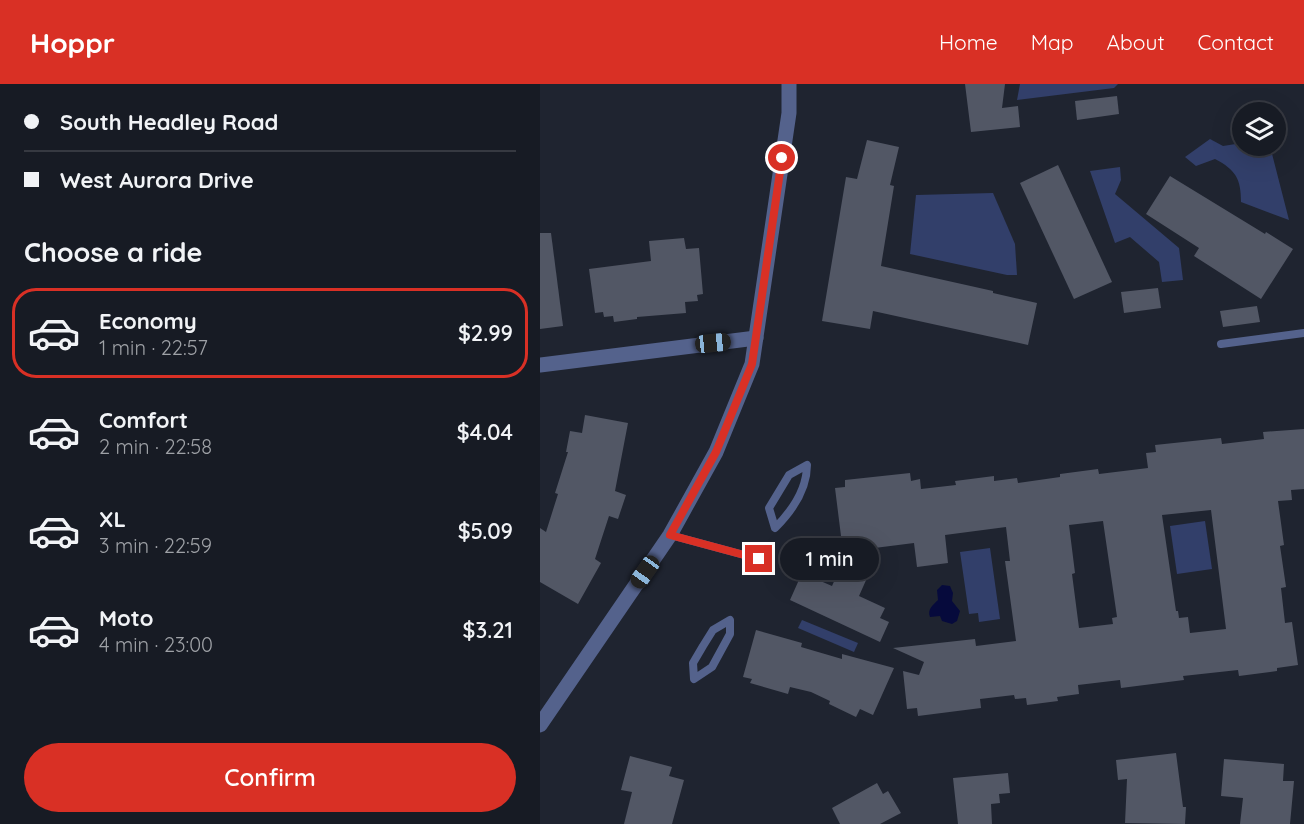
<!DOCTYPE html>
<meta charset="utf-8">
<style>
:root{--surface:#171b24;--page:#20242c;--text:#f1f3f6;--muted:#9ea1a6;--line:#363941;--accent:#d93025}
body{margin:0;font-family:Quicksand,sans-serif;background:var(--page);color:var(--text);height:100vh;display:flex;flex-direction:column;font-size:22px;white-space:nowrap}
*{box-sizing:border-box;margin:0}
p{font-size:20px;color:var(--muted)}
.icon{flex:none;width:33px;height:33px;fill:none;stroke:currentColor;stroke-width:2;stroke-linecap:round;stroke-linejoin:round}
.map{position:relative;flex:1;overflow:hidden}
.details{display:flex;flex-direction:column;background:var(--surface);width:540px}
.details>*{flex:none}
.banner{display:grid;align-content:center;height:132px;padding:0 24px;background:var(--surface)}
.fabs{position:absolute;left:692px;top:18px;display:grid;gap:12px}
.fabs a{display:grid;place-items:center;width:54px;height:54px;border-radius:50%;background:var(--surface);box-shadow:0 6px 24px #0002,0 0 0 2px var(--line);font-size:30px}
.end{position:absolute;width:27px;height:27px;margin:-14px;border:8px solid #d93025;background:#fff;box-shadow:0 0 0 3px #fff}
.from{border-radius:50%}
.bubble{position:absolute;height:42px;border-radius:21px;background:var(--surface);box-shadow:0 6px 24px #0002,0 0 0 2px var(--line);font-size:20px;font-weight:600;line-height:42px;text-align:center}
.car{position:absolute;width:18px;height:36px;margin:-18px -9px;border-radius:8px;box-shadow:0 0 4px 2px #0007;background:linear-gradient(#222 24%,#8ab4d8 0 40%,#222 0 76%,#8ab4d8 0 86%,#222 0)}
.banner b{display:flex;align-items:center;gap:21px;height:57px;font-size:22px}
.banner b+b{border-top:2px solid var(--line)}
.banner i{width:15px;height:15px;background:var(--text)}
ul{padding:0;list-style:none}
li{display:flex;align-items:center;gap:18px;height:90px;margin:0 12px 9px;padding:0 12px;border:3px solid transparent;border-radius:24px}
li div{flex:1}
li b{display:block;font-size:22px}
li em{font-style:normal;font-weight:600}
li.selected{border-color:var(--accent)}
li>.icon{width:54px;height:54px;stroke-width:1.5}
h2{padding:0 24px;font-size:27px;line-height:72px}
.primary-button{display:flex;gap:12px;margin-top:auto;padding:12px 24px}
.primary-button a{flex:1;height:69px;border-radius:36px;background:var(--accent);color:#fff;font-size:24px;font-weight:600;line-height:69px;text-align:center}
header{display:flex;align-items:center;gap:36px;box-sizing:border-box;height:84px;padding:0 30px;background:var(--accent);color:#fff}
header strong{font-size:28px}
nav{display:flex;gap:33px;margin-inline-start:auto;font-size:21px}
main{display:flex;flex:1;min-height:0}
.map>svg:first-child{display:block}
.green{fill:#323f6a}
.water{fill:#060a3c}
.building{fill:#525765;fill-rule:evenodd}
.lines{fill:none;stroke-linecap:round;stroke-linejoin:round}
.service{stroke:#54628c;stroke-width:8}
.minor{stroke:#54628c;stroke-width:15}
.tertiary{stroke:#54628c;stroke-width:15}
.route{stroke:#d93025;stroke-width:8}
</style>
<header>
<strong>Hoppr</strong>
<nav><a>Home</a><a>Map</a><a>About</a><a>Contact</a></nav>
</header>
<main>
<section class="details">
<div class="banner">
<b><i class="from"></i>South Headley Road</b>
<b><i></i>West Aurora Drive</b>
</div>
<h2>Choose a ride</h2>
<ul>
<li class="selected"><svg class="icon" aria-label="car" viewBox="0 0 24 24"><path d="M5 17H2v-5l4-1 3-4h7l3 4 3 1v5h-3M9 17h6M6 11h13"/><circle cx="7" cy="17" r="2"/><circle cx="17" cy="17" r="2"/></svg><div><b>Economy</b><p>1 min · 22:57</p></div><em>$2.99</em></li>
<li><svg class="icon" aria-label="car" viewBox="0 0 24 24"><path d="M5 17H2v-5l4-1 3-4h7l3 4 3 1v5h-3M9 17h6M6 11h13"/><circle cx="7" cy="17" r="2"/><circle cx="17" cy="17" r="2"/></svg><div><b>Comfort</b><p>2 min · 22:58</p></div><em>$4.04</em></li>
<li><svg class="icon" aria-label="car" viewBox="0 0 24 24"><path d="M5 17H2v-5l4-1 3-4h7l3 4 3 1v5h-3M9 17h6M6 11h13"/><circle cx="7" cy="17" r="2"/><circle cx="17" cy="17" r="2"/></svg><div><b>XL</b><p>3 min · 22:59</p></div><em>$5.09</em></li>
<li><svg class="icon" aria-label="car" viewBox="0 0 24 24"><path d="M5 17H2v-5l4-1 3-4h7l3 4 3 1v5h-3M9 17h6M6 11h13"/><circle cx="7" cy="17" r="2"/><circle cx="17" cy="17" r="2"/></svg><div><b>Moto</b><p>4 min · 23:00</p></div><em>$3.21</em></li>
</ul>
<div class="primary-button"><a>Confirm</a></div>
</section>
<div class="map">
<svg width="764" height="740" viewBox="0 0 764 740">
<rect width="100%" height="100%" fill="#1f2430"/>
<g class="green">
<path d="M480,0H578L574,4L477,16Z"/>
<path d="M670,55L683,62L702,59V62H730L749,136L701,118C701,95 696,86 675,75L656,82L645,73Z"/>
<path d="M580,83L581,96L575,110L639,164L643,196L622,198L619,178L590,153L575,159L550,87Z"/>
<path d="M453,109L475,160L477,191H467L370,170L376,111Z"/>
<path d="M665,437L672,485L637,490L630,442Z"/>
<path d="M450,464L460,535L439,538L438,529L429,530L420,468Z"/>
<path d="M262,536L318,559L314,568L258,544Z"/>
</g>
<path class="water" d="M402,501L410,502L413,509L412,517L420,527L417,537L412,540L402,537L400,532L390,533C387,525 393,521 398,516L397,506Z"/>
<g class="building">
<path d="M425,0H465L462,24L478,22L480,43L431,48Z"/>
<path d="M577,12L579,30L537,36L535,17Z"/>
<path d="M327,56L359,63L350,101L354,102L341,182L453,207V209L497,219L488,261L333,227L330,245L282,237L306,93L317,95Z"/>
<path d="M518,81L572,198L534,215L480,99Z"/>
<path d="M630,92L725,150L726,148L753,165L721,215L654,172L659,164L606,130Z"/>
<path d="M0,149H11L23,242L0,245Z"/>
<path d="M144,154L146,165L159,164L163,210L157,211L158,217L145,218L146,229L97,233V235L74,238L73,232L64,233L63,228L55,229L49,185L111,177L109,157Z"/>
<path d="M618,204L621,224L584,229L581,208Z"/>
<path d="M717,222L720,238L683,243L680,227Z"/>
<path d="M45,331L88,339L75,407L86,411L78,435L69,432L55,475L61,479L38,520L0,498V444L6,448L18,410L15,409L28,368H26L30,347L42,349Z"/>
<path d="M764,345V405L751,406L752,416L738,417L744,461L740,462L746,503L741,504L745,539L752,538L758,581L737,584V587L699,592L698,586L643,592L644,596L581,604L580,596L538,601L539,610L517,613L518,617L487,621L486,614L475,615L474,611L440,615L441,624L378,632L377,624L367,625L363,587L379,591L384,578L353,564L435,555L436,562L476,557L465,477H470L466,443L405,451L408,479L377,483L374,459L303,468L295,404L305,403V396L370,389L371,397L380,395L381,405L416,401L415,397L454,392V397L477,394L478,399L520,393V390L558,385L559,390L608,384L606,369L616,368L615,361L681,354L682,360L724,355L723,348ZM671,426L686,545L650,549L648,533L639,534L638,527H636L622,431ZM563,437L577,533L572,534L573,540L539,544L532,490L535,489L529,441Z"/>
<path d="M301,482L327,494L319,512L345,524L340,534L349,538L340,558L250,516L262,489L292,502Z"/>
<path d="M216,546L262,559L261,563L302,575V570L354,584L333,631L320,625L316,633L289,620L290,617L271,608L250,603L248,610L210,599L212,595L203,593Z"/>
<path d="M636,669L643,723H646L645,740L585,739L587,695L578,696L576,676Z"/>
<path d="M90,672L132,683L129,692L144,696L132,740H84L92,708L81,706Z"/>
<path d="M684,675L744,680L743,697H754L750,740H700L703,714L681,712Z"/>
<path d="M468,689L470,709L459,710L460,719L451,720L452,740H418L413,694Z"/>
<path d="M337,699L343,710L348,707L361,729L340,740H300L292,724Z"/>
</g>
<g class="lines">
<g class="service">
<path d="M681,260L764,249"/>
<path d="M267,381C267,406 252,427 235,444L229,424L249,391Z"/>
<path d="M130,451L219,475"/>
<path d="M190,536V550L172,583L154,595L153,579L163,562L173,546Z"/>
</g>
<path class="minor" d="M0,281L216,254"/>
<path class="tertiary" d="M0,641L130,451L176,368L212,280L249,29V0"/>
</g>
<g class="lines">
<path class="route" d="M219,475L130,451L176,368L212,280L242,74"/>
</g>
</svg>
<div class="fabs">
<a><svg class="icon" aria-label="layers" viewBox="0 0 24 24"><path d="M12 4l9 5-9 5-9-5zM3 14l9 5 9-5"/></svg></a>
</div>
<i class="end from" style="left:242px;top:74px"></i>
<i class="end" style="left:219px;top:475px"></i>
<div class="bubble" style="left:240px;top:454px;width:99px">1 min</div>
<i class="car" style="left:173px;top:259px;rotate:84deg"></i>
<i class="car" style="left:105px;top:488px;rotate:215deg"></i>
</div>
</main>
